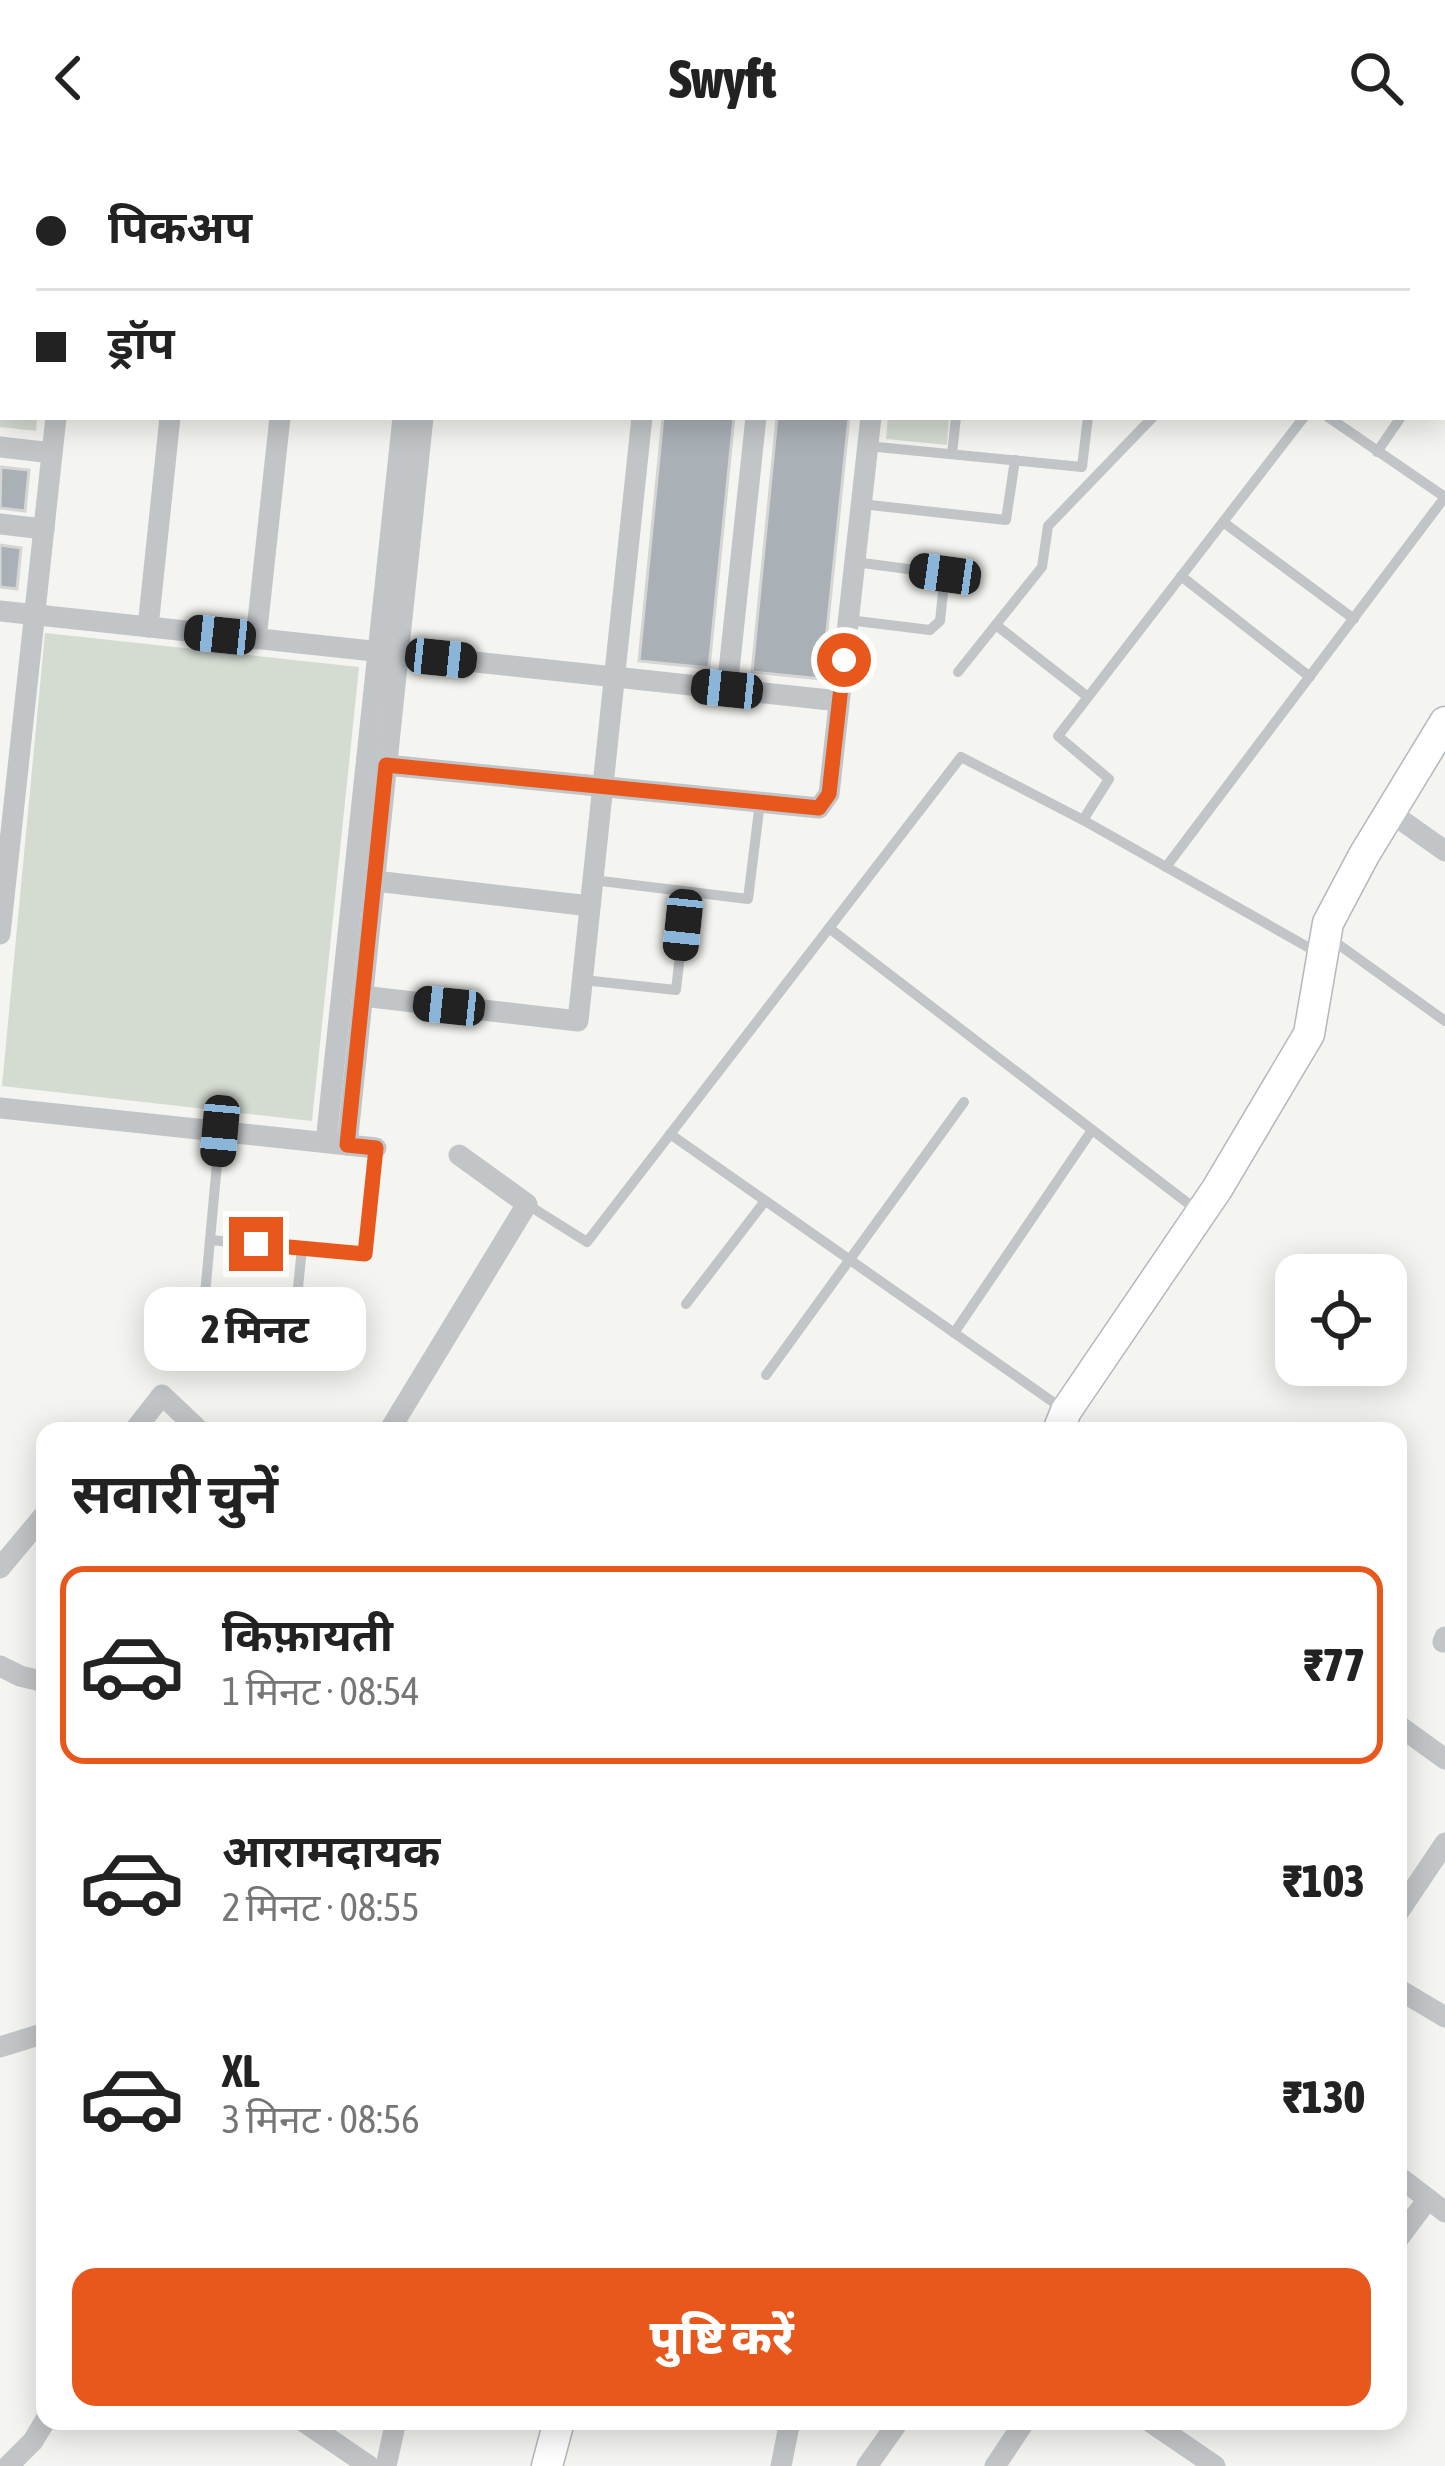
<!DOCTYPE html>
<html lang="hi">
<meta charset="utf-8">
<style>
:root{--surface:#fff;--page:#f6f6f6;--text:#222;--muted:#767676;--line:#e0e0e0;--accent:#e8581c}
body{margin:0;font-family:"Asap Condensed","Noto Sans Devanagari",sans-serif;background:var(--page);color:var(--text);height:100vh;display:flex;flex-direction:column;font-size:45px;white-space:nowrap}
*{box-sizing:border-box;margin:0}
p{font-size:39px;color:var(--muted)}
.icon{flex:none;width:66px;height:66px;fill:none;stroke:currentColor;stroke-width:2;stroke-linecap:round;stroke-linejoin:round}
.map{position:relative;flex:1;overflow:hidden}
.side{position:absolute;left:36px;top:1266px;width:1371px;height:1008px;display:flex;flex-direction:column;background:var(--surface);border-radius:24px;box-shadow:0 6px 30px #0003}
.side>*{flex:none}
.guide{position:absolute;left:0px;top:0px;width:1446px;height:264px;box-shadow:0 6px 30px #0003;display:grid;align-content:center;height:264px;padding:0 36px;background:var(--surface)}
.buttons{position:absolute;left:1275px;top:1098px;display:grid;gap:24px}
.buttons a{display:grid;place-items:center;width:132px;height:132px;border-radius:24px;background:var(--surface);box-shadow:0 6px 30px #0003;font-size:60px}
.end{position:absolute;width:54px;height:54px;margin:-27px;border:15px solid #e8581c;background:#fff;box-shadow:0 0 0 6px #fff}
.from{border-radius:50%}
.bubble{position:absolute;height:84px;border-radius:24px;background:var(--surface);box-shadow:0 6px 30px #0003;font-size:39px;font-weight:800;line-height:84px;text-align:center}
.car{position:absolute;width:36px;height:72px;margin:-36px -18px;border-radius:15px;box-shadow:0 0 9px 3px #0007;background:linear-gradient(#222 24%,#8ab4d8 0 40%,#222 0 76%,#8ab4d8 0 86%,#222 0)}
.guide b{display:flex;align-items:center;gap:42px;height:114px;font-size:45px}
.guide b+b{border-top:3px solid var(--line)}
.guide i{width:30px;height:30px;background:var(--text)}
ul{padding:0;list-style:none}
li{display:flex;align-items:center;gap:36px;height:198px;margin:0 24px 18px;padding:0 12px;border:6px solid transparent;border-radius:24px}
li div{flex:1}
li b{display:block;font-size:45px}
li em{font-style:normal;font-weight:800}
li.current{border-color:var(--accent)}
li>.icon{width:108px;height:108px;stroke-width:1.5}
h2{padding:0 36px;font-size:54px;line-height:144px}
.cta{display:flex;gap:24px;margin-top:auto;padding:24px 36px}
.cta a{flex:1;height:138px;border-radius:24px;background:var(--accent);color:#fff;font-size:48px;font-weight:800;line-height:138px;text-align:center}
header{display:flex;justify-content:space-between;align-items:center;height:156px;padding:0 36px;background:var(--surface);font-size:54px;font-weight:800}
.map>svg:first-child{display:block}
.green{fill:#d4dbd1}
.building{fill:#a9b0b6;stroke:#d5d5d3;stroke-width:3}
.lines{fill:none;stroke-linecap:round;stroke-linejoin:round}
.secondary-casing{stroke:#b3b8bd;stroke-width:33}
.lane{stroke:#c1c5c8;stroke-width:10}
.street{stroke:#c1c5c8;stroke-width:21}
.secondary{stroke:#fff;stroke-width:30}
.route{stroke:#e8581c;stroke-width:15}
</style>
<header><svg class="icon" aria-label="back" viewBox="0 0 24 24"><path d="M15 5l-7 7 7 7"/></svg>Swyft<svg class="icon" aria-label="search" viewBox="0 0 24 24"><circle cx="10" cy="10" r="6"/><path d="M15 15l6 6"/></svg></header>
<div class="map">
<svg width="1445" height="2310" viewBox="0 0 1445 2310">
<rect width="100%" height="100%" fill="#f4f4f0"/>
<g class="green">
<path d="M0,66H3V261H37L36,275L0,271Z"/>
<path d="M888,261H949L947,289L886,283Z"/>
<path d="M45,477L359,511L312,965L2,930Z"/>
</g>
<g class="building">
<path d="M663,261H734L709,512L639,505Z"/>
<path d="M777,261H849L822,523L752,516Z"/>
<path d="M1,311L29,314L25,355L0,352Z"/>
<path d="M0,389L21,392L17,433L0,431Z"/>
</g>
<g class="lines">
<defs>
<g id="secondary">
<path d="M1058,1275L1066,1255L1217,1033L1309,878L1328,767L1364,699L1445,566"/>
<path d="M547,2310L559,2265"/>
</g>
</defs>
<use href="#secondary" class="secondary-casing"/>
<g class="lane">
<path d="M1136,3V0"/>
<path d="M1357,3L1359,0"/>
<path d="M1443,100L1445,98"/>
<path d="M1443,120L1445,122"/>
<path d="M1443,199L1445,196"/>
<path d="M1328,261L1445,341"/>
<path d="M867,290L1082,311L1088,261"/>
<path d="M1377,296L1401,261"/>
<path d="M952,298L956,261"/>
<path d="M861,348L1006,364L1015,304"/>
<path d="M1223,366L1354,463"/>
<path d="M1181,420L1310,521"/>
<path d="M848,464L930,474L940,465L945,418L855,406"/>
<path d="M996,469L1088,541"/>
<path d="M958,516L1042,411L1048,370L1153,261"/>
<path d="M1083,664L1109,623L1058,580L1304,261"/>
<path d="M1166,711L1445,341"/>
<path d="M593,724L748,743L760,646"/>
<path d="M829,772L1198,1055"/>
<path d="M1331,783L1445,865"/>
<path d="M583,824L676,834L687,736"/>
<path d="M220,975L201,1182L292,1191L302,1092"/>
<path d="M670,978L1063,1253"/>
<path d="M528,1049L587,1086L961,601L1083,664L1320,798"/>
<path d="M210,1084L365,1098L376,992"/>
<path d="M686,1148L765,1045"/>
<path d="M954,1177L1092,974"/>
<path d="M766,1219L964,946"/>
</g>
<g class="street">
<path d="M798,0L825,3"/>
<path d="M84,3V0"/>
<path d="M197,3V0"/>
<path d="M308,3L309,0"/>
<path d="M431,3V0"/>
<path d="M451,3V0"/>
<path d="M670,3L671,0"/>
<path d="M899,3L900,0"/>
<path d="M0,51L3,52"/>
<path d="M0,291L52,297"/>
<path d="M0,368L44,373"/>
<path d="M0,455L839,545"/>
<path d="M148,471L170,261"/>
<path d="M256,483L280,261"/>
<path d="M727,533L756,261"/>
<path d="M386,609L819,652L829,638L871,261"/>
<path d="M1390,656L1445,695"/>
<path d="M375,725L590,750"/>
<path d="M0,778L56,261"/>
<path d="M362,840L578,865L642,261"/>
<path d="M0,952L376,992"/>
<path d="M326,986L403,261"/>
<path d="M347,989L423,261"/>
<path d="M134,1275L162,1239L200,1275"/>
<path d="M389,1275L527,1048L459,999"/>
<path d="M0,1412L45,1358"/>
<path d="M1443,1486L1445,1481"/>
<path d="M0,1510L20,1520L45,1526"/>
<path d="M1398,1569L1445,1603"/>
<path d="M1398,1757L1445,1687"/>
<path d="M1398,1833L1445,1861"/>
<path d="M0,1891L45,1877"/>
<path d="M1398,2020L1445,2056"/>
<path d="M1398,2083L1428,2043"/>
<path d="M303,2265L369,2310"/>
<path d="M1149,2265L1215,2310"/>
<path d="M8,2310L33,2285L45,2265"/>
<path d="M386,2310L396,2265"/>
<path d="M781,2310L790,2265"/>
<path d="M867,2310L899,2265"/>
<path d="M995,2310L1025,2265"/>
</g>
<use href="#secondary" class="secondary"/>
</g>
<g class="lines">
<path class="route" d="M256,1088L365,1098L376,992L347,989L386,609L819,652L829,638L844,504"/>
</g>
</svg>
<div class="buttons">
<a><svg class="icon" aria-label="locate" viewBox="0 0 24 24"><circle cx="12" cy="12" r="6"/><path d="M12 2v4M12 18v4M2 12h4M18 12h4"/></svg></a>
</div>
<i class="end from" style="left:844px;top:504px"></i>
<i class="end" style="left:256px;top:1088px"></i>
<div class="bubble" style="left:144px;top:1131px;width:222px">2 मिनट</div>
<i class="car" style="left:945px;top:418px;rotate:278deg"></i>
<i class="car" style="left:220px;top:479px;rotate:276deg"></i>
<i class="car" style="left:441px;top:502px;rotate:96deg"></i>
<i class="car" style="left:727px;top:533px;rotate:276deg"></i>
<i class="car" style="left:683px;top:769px;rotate:186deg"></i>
<i class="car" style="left:449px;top:850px;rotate:276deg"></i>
<i class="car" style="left:220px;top:975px;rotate:185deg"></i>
<div class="guide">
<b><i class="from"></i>पिकअप</b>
<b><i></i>ड्रॉप</b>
</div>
<section class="side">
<h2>सवारी चुनें</h2>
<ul>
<li class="current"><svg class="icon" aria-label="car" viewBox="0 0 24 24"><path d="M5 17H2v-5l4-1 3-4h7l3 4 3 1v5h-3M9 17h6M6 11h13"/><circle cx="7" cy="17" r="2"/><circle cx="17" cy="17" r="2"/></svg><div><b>किफ़ायती</b><p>1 मिनट · 08:54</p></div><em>₹77</em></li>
<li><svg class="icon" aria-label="car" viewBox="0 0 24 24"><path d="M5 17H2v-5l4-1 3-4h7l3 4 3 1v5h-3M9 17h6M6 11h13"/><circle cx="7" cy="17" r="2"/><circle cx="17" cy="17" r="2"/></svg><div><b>आरामदायक</b><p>2 मिनट · 08:55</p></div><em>₹103</em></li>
<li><svg class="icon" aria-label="car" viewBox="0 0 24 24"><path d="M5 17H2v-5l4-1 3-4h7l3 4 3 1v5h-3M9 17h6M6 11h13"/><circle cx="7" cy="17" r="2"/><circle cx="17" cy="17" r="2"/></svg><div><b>XL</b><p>3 मिनट · 08:56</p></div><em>₹130</em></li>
</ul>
<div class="cta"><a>पुष्टि करें</a></div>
</section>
</div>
